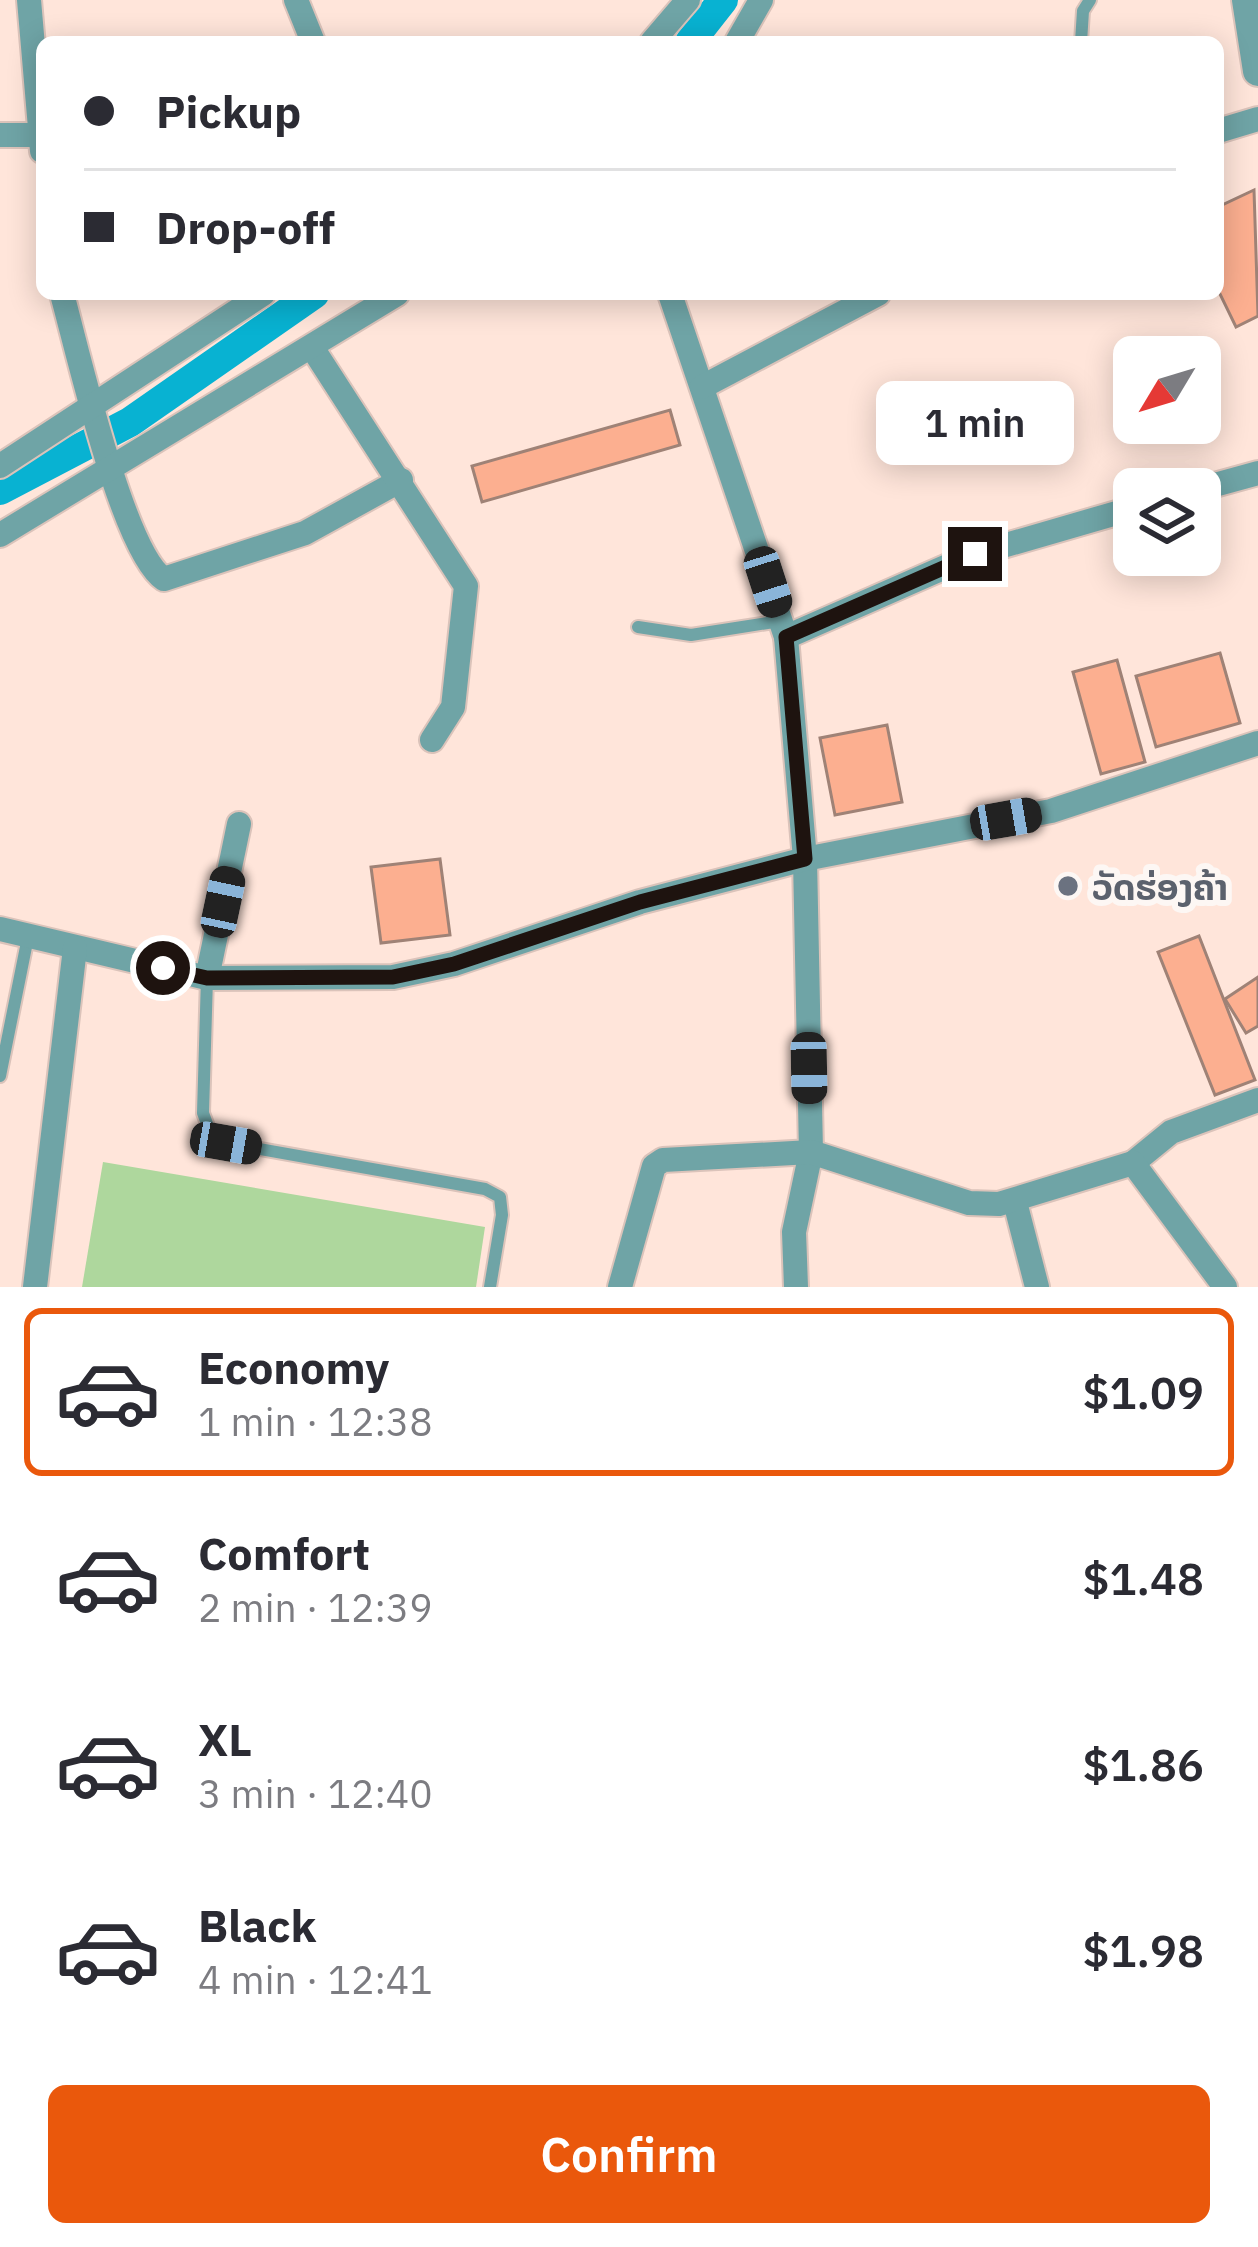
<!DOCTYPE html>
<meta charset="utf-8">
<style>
:root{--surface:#fff;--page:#f7f7f7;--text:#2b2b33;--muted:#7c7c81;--line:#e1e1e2;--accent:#ea580c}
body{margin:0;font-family:"IBM Plex Sans","Noto Sans Lao",sans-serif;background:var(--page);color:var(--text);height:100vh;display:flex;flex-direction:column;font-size:45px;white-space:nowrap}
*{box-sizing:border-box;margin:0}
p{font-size:39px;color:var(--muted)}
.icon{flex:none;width:66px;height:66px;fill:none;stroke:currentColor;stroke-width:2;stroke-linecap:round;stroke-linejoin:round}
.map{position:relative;height:1287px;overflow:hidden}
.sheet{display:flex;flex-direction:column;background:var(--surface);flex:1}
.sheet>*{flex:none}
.guide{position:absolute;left:36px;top:36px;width:1188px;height:264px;border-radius:18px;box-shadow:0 6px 30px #0003;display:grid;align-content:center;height:264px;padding:0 48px;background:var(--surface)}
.needle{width:78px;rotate:232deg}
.buttons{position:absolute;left:1113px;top:336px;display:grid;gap:24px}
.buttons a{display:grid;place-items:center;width:108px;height:108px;border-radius:18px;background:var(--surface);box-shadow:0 6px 30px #0003;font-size:60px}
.end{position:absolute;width:54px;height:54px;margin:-27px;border:15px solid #1e130f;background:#fff;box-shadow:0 0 0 6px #fff}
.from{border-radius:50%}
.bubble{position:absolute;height:84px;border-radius:18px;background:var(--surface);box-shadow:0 6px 30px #0003;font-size:39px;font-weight:600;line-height:84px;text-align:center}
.car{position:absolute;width:36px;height:72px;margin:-36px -18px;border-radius:15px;box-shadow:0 0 9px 3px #0007;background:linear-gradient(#222 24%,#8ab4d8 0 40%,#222 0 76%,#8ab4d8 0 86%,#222 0)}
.guide b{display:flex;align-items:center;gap:42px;height:114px;font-size:45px}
.guide b+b{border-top:3px solid var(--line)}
.guide i{width:30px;height:30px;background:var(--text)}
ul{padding:21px 0 0;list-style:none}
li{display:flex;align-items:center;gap:36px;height:168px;margin:0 24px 18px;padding:0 24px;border:6px solid transparent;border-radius:18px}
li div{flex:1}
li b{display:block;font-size:45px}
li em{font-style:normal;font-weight:600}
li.on{border-color:var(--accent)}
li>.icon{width:108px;height:108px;stroke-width:1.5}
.action{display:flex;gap:24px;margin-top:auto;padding:24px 48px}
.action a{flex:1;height:138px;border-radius:18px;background:var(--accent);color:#fff;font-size:48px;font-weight:600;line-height:138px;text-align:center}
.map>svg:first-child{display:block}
.green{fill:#aed79d}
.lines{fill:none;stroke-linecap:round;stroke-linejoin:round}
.canal{stroke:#08b2d2;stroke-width:30}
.building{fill:#fcaf90;stroke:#9f8276;stroke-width:3}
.service-casing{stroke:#dbc3ba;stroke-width:16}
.minor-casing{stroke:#dbc3ba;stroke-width:28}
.tertiary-casing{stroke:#dbc3ba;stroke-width:34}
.service{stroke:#6fa4a6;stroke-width:12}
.minor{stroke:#6fa4a6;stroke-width:24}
.tertiary{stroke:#6fa4a6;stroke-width:30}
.route{stroke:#1e130f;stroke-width:15}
.worship-dot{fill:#6b7280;stroke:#fdf7f4;stroke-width:4.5}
.labels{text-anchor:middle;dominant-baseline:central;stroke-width:12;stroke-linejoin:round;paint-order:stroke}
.worship-label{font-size:36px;font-weight:bold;fill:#5b616d;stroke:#fdf7f4;text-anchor:start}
</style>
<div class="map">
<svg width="1258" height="1287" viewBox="0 0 1258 1287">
<rect width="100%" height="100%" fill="#ffe5da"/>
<path class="green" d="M103,1162L485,1227L476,1287H82Z"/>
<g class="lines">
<g class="canal">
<path d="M690,42L723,0"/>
<path d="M0,490L130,422L314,294"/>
</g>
</g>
<g class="building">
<path d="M1254,190L1258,316L1236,327L1218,290V207Z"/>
<path d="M670,410L680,445L482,502L472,466Z"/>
<path d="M1220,653L1240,723L1156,747L1136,676Z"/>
<path d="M1117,660L1145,762L1101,774L1073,672Z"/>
<path d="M887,725L902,802L835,815L820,738Z"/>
<path d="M440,859L450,935L381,943L371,867Z"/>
<path d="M1199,936L1255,1080L1215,1095L1158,952Z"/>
<path d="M1258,977V1026L1246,1033L1225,999Z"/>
</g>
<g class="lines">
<defs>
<g id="service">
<path d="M1081,42L1083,11L1090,0"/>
<path d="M638,627L691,635L780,621"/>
<path d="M207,978L203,1113L209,1129L226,1143L485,1189L500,1197L502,1215L490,1287"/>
<path d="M0,1076L28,937"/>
</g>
<g id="minor">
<path d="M29,0L42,151"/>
<path d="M296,0L313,42"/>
<path d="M652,42L688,0"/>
<path d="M737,42L761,0"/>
<path d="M1218,131L1258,119"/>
<path d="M0,135H40"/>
<path d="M62,294C77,348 123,553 164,579L305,533L401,480"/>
<path d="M670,294L786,637L805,859L811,1152L794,1232L796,1287"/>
<path d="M313,349L466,586L453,707L432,740"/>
<path d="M702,387L878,294"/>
<path d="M0,466L263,294"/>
<path d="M1200,489L1258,473"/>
<path d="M0,535L397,294"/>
<path d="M786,637L975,554L1134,508"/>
<path d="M0,929L207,978L393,977L454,964L640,902L805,859L1051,811L1258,743"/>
<path d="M207,978L239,824"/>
<path d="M1133,1163L1171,1132L1258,1100"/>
<path d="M1015,1202L1037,1287"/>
<path d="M35,1287L75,948"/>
<path d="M620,1287L654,1166L663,1160L811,1152L969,1203L999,1204L1133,1163L1225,1287"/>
</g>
<path id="tertiary" d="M1247,0L1258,71"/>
</defs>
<use href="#service" class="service-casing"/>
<use href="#minor" class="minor-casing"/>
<use href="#tertiary" class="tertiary-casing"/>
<use href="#service" class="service"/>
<use href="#minor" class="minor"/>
<use href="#tertiary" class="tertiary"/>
</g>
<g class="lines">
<path class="route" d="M163,968L207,978L393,977L454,964L640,902L805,859L786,637L975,554"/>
</g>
<circle class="worship-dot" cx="1068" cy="886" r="12"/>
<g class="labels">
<g class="worship-label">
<text x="1092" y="886">ວັດຮ່ອງຄ້າ</text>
</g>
</g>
</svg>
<div class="buttons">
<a><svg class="needle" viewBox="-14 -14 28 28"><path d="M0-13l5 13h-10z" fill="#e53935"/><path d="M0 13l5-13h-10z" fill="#7c7c81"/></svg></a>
<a><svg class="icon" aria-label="layers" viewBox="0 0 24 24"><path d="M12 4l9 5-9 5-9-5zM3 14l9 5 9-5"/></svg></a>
</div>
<i class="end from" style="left:163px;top:968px"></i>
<i class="end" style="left:975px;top:554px"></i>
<div class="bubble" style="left:876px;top:381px;width:198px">1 min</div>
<i class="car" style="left:768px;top:582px;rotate:162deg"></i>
<i class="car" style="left:1006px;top:819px;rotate:80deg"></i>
<i class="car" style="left:223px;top:902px;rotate:12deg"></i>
<i class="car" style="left:809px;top:1068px;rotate:179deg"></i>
<i class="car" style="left:226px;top:1143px;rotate:100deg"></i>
<div class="guide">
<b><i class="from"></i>Pickup</b>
<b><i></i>Drop-off</b>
</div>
</div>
<section class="sheet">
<ul>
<li class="on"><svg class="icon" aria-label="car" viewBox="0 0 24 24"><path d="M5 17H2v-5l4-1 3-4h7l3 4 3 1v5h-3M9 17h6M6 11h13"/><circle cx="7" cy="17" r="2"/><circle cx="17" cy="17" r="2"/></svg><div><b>Economy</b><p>1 min · 12:38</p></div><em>$1.09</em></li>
<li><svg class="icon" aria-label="car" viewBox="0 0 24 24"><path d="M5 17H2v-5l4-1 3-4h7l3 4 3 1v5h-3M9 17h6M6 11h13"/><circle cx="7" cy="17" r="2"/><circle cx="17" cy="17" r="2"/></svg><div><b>Comfort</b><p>2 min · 12:39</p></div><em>$1.48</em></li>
<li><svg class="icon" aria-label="car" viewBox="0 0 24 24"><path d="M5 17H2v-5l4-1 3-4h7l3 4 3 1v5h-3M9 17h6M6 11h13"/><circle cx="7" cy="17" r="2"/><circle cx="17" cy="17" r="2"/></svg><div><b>XL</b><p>3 min · 12:40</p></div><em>$1.86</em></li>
<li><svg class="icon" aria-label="car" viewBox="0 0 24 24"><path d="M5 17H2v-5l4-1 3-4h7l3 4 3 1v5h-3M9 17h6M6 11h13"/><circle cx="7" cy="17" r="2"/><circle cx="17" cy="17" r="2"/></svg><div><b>Black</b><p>4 min · 12:41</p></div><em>$1.98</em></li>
</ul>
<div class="action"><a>Confirm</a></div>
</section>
